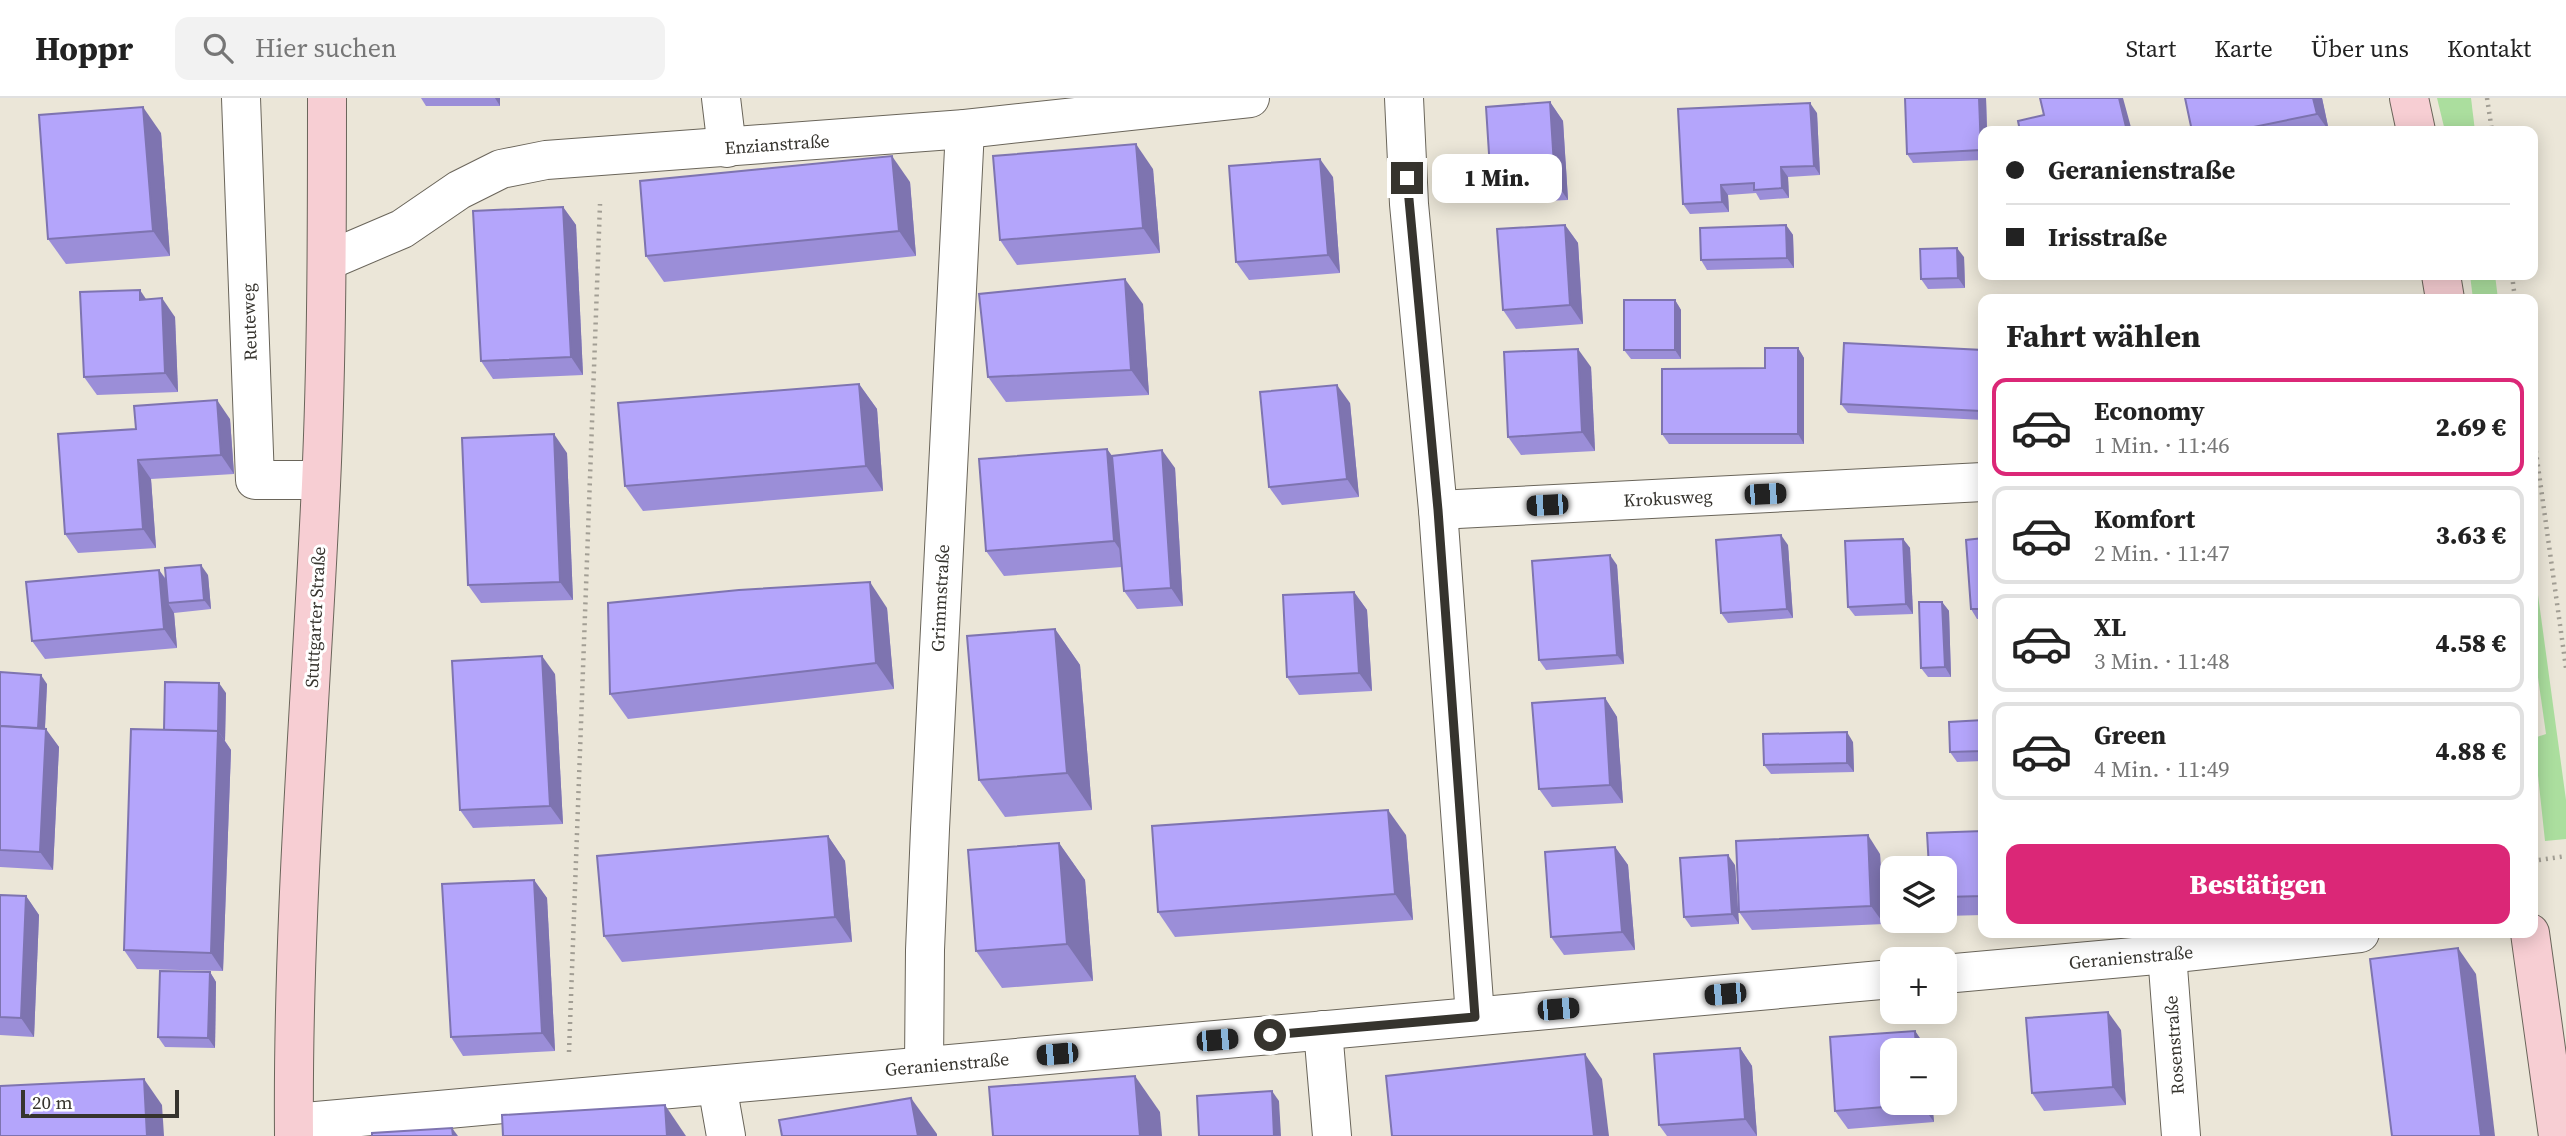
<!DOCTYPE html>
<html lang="de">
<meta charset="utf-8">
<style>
:root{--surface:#fff;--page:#f2f2f2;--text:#222;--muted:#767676;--line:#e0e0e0;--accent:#db2777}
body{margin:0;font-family:"Source Serif 4",serif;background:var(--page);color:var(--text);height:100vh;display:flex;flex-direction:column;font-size:26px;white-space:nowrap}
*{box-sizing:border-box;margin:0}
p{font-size:23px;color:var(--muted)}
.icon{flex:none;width:38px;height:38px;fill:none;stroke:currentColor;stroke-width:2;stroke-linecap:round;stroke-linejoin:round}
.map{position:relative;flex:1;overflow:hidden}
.panel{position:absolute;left:1978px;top:196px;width:560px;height:644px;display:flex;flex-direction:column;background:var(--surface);border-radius:14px;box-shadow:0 4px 18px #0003}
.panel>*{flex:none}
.guide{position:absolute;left:1978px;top:28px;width:560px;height:154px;border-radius:14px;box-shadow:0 4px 18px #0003;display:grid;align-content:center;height:154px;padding:0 28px;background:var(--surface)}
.tools{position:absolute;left:1880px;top:758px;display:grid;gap:14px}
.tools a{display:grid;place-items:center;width:77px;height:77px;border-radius:14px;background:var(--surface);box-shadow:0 4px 18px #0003;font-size:35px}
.scale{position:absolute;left:21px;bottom:18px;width:158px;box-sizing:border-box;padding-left:7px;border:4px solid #36342e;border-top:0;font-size:19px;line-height:24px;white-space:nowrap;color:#36342e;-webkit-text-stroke:5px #fff;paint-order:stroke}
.end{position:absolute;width:32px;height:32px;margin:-16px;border:9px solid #36342e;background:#fff;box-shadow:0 0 0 4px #fff}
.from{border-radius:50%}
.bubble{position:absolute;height:49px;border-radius:14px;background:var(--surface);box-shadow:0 4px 18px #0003;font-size:23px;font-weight:800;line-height:49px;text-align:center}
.car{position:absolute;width:21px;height:42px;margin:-21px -10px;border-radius:9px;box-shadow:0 0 5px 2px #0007;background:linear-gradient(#222 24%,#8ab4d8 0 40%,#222 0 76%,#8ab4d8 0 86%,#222 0)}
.guide b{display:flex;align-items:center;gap:24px;height:66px;font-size:26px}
.guide b+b{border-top:2px solid var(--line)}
.guide i{width:18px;height:18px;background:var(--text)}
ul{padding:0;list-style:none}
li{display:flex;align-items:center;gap:21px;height:98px;margin:0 14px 10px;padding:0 14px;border:4px solid var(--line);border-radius:14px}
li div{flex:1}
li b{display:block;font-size:26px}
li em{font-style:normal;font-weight:800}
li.on{border-color:var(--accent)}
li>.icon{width:63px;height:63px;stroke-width:1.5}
h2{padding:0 28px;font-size:32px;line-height:84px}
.primary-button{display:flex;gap:14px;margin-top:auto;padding:14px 28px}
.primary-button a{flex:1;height:80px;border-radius:14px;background:var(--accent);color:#fff;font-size:28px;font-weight:800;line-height:80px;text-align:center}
header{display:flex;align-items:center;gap:42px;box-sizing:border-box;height:98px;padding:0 35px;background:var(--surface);border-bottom:2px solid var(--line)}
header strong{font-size:33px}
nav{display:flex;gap:38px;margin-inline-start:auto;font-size:24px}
.search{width:490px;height:63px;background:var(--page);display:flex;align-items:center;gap:18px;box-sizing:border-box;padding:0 24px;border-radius:14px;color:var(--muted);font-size:26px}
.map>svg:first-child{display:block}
.green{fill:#abde9e}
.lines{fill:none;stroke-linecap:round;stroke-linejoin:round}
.street-casing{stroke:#6a655a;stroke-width:40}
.secondary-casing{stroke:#6a655a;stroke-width:40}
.path{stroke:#a29e94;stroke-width:4.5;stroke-dasharray:2 5;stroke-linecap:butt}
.street{stroke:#fff;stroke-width:38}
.secondary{stroke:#f7ced3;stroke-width:38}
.wall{fill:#9b8ed8}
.shaded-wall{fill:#7e74b0}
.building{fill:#b4a5fb;stroke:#7e74b0;stroke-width:2}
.route{stroke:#36342e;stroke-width:9}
.labels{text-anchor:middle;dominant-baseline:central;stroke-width:6;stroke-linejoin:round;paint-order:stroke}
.street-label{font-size:18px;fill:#36342e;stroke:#fff}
</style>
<header>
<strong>Hoppr</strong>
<div class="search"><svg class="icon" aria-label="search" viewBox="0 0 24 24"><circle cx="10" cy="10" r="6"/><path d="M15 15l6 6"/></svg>Hier suchen</div>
<nav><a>Start</a><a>Karte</a><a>Über uns</a><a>Kontakt</a></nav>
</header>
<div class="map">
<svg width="2566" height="1038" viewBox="0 0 2566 1038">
<rect width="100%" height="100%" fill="#ebe6d8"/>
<g class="green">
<path d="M2437,0H2471L2475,33H2445Z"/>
<path d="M2470,177H2495L2498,201H2473Z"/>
<path d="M2532,453L2566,702V741L2545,743L2534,640L2546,636L2532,537Z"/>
</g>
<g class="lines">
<defs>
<g id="street">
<path d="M241,0L255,382H321"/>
<path d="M721,0L727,50"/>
<path d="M1404,0L1409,106L1438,412L1475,918"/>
<path d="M327,163L402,131L459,92L501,71L546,62L965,31L1250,0"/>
<path d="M1438,412L1983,384"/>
<path d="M2167,856L2181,1038"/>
<path d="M1944,876L2167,856L2360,835"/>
<path d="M1323,932L1332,1038"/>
<path d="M924,968L925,852L930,731L965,31"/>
<path d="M717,987L726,1038"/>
<path d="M294,1025L1892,881"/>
</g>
<g id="secondary">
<path d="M2409,0L2416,33"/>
<path d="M2441,177L2445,201"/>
<path d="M2530,835L2558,1038"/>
<path d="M294,1038C292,821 311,603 321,387C327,258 327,129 327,0"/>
</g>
</defs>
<use href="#street" class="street-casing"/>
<use href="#secondary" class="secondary-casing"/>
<g class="path">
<path d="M2487,0L2492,33"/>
<path d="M2512,177L2515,201"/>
<path d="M2532,325L2566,570"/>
<path d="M2532,763L2566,758"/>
<path d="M569,954L600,106"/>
</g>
<use href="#street" class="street"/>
<use href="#secondary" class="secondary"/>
</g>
<g class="wall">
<path d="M421,0H500V8H426Z"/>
<path d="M1905,0H1986L1987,33H1983V62L1913,65L1907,56Z"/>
<path d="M2185,0H2322L2329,33H2192Z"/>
<path d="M1550,4L1563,23L1568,102L1504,105L1491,87Z"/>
<path d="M1817,15L1820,77L1788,79L1789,100L1760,102L1756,95L1728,97L1729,114L1690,116L1683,106Z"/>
<path d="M161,35L170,158L66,166L48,141Z"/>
<path d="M1153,71L1160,155L1017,167L1000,142Z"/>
<path d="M1333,79L1340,175L1249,182L1236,164Z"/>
<path d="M910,84L916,158L664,184L646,158Z"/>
<path d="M563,109L576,127L583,277L493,281L481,263Z"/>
<path d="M1565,127L1578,145L1583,226L1516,231L1503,212Z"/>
<path d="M1786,127L1793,137L1794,170L1707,172L1701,162Z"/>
<path d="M1964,159L1965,190L1928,191L1921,181Z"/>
<path d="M147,201L175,219L178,294L97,297L84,279Z"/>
<path d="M1675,202L1681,212V261H1631L1624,252Z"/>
<path d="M1143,206L1149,297L1006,304L988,279Z"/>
<path d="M1798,250L1804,260V346H1669L1662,336Z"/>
<path d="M1983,252V322L1848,315L1841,306Z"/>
<path d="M1591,269L1595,353L1521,357L1508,339Z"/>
<path d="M859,286L877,311L883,393L643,413L625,388Z"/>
<path d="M1350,305L1359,399L1282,407L1269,389Z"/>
<path d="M230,321L234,376L151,381L156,450L78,455L65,436L136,331Z"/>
<path d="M1107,351L1112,358L1175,370L1183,508L1137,511L1124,493L1122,469L1004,478L986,453Z"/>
<path d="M567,355L573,502L481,505L468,487Z"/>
<path d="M1983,440V521H1977L1971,511Z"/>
<path d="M1903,441L1910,450L1913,516L1855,518L1848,509Z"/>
<path d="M1788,447L1793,520L1728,525L1721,515Z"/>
<path d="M1617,467L1624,566L1546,572L1539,562Z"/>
<path d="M159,472L166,481L208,477L211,511L174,515L177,550L45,561L32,543Z"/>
<path d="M1354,494L1367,512L1372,593L1299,597L1287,579Z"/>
<path d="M1942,504L1949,513L1951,579H1928L1921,570Z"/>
<path d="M887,510L894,591L628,621L610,596Z"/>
<path d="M1055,531L1080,567L1092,712L1005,719L979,682Z"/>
<path d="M0,574L47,586L45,631L59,649L53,772L0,769Z"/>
<path d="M555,576L563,726L473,730L460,712Z"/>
<path d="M226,595L225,643L231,652L223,873L137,871L124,852L164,632Z"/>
<path d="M1605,600L1617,619L1623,705L1552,709L1539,691Z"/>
<path d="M1983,622V663L1957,664L1950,654Z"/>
<path d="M1853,644L1854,674L1771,676L1764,667Z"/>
<path d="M1983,733V817L1944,818V770Z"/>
<path d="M1406,737L1413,822L1175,839L1158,814Z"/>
<path d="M828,738L845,763L852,844L622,864L604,838Z"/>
<path d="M1059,745L1085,782L1093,883L1002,890L976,853Z"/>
<path d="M1615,749L1628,767L1635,852L1564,857L1551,839Z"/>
<path d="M1880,756L1884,826L1752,832L1739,814Z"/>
<path d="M1735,767L1739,826L1691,829L1684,819Z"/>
<path d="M534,782L547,800L555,953L463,958L451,939Z"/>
<path d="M0,797L26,798L39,817L34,939L0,937Z"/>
<path d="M210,874L216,884L215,950L165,949L158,939Z"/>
<path d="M2121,932L2126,1007L2044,1013L2032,995Z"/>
<path d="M1915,933L1928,952H1892V1004H1932L1934,1024L1848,1031L1835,1013L1830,939Z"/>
<path d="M1740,950L1752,968L1757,1038H1667L1659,1027Z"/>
</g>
<g class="shaded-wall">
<path d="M495,0H500V8Z"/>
<path d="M1979,0H1986L1987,33H1983V55L1981,52Z"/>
<path d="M2119,0H2123L2132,33H2127Z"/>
<path d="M2313,0H2322L2329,33L2317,16Z"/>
<path d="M1550,4L1563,23L1568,102L1555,83Z"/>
<path d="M1810,5L1817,15L1820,77L1814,68Z"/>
<path d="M143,9L161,35L170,158L153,133Z"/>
<path d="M1136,46L1153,71L1160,155L1143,130Z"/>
<path d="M892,58L910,84L916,158L899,133Z"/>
<path d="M1320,61L1333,79L1340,175L1328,157Z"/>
<path d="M1781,69L1788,79L1789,100L1782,90Z"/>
<path d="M1721,87L1728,97L1729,114L1722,104Z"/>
<path d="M563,109L576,127L583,277L571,259Z"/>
<path d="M1565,127L1578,145L1583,226L1570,207Z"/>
<path d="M1786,127L1793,137L1794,170L1787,160Z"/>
<path d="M1957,150L1964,159L1965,190L1958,180Z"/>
<path d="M1125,181L1143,206L1149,297L1131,272Z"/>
<path d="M140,192L152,210L140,202Z"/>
<path d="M162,200L175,219L178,294L165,275Z"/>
<path d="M1675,202L1681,212V261L1675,252Z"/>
<path d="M1798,250L1804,260V346L1798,336Z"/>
<path d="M1578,251L1591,269L1595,353L1582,334Z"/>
<path d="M859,286L877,311L883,393L866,368Z"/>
<path d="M1337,287L1350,305L1359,399L1347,381Z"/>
<path d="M217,302L230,321L234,376L221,357Z"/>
<path d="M554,336L567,355L573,502L560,484Z"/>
<path d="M1107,351L1125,376L1132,469L1114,443Z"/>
<path d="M1162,352L1175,370L1183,508L1171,490Z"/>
<path d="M138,362L151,381L156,450L143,431Z"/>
<path d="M1781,437L1788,447L1793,520L1787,511Z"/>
<path d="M1903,441L1910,450L1913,516L1906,506Z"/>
<path d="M1610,457L1617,467L1624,566L1617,557Z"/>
<path d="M201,467L208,477L211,511L204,502Z"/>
<path d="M159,472L172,491L168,505L174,515L177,550L164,531Z"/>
<path d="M870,484L887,510L894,591L876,565Z"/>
<path d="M1354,494L1367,512L1372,593L1359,575Z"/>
<path d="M1942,504L1949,513L1951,579L1945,569Z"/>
<path d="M1055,531L1080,567L1092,712L1067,675Z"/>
<path d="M542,558L555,576L563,726L550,708Z"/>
<path d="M41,577L47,586L44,648L37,639Z"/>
<path d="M219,585L226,595L225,643L218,633Z"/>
<path d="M1605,600L1617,619L1623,705L1610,687Z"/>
<path d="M46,631L59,649L53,772L40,754Z"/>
<path d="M218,633L231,652L223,873L211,855Z"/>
<path d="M1847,634L1853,644L1854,674L1847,665Z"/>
<path d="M1388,712L1406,737L1413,822L1395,796Z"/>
<path d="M1868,737L1880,756L1884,826L1871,808Z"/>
<path d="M828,738L845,763L852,844L835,819Z"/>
<path d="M1059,745L1085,782L1093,883L1067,846Z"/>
<path d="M1615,749L1628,767L1635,852L1622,834Z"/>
<path d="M1728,757L1735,767L1739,826L1732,816Z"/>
<path d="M534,782L547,800L555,953L542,935Z"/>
<path d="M26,798L39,817L34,939L21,920Z"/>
<path d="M2458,850L2476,876L2495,1038H2481Z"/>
<path d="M210,874L216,884L215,950L208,940Z"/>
<path d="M2108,914L2121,932L2126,1007L2113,989Z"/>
<path d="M1915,933L1928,952H1916Z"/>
<path d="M1740,950L1752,968L1757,1038L1745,1021Z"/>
<path d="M1585,956L1602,981L1609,1038H1594Z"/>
<path d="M1135,978L1160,1014L1162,1038H1140Z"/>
<path d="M144,981L162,1007L164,1038H147Z"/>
<path d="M1272,993L1279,1003L1281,1038H1274Z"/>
<path d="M911,1000L937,1036V1038H918Z"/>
<path d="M1921,1004H1932L1934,1024L1921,1006Z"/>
<path d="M665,1007L686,1038H667Z"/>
<path d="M452,1030L458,1038H453Z"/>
</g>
<g class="building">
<path d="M1905,0H1979L1981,52L1907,56Z"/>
<path d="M2040,0H2119L2127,33H2020L2018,23L2044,17Z"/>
<path d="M2185,0H2313L2317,16L2234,33H2192Z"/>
<path d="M1550,4L1555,83L1491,87L1486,9Z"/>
<path d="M1810,5L1814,68L1781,69L1782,90L1754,92V85L1721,87L1722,104L1683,106L1678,11Z"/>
<path d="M143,9L153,133L48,141L39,17Z"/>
<path d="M1136,46L1143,130L1000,142L993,58Z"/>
<path d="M892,58L899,133L646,158L640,83Z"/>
<path d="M1320,61L1328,157L1236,164L1229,68Z"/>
<path d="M563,109L571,259L481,263L473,113Z"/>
<path d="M1565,127L1570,207L1503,212L1497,131Z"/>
<path d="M1786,127L1787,160L1701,162L1700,130Z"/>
<path d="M1957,150L1958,180L1921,181L1920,151Z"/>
<path d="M1125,181L1131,272L988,279L979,196Z"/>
<path d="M140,192V202L162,200L165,275L84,279L80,194Z"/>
<path d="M2376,198L2377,201H2353Z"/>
<rect x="1624" y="202" width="51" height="50"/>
<path d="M1844,245L1983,252L1981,313L1841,306Z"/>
<path d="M1765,250H1798V336H1662V271L1765,270Z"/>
<path d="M1578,251L1582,334L1508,339L1504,254Z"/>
<path d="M859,286L866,368L625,388L618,305Z"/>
<path d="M1337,287L1347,381L1269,389L1260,294Z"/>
<path d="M217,302L221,357L138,362L143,431L65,436L58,336L136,331L134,308Z"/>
<path d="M554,336L560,484L468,487L462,340Z"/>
<path d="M1107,351L1114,443L986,453L979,361Z"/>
<path d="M1162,352L1171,490L1124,493L1112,358Z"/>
<path d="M1781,437L1787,511L1721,515L1716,442Z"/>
<path d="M1983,440V511H1971L1966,442Z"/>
<path d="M1903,441L1906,506L1848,509L1845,443Z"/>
<path d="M1610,457L1617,557L1539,562L1532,463Z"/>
<path d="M201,467L204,502L168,505L165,470Z"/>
<path d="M159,472L164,531L32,543L26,484Z"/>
<path d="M870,484L876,565L610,596L608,505L739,492Z"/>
<path d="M1354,494L1359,575L1287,579L1283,497Z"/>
<path d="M1919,504H1942L1945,569L1921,570Z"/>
<path d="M1055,531L1067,675L979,682L967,538Z"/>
<path d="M542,558L550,708L460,712L452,563Z"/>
<path d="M0,574L41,577L38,630L0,628Z"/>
<path d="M165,584L219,585L218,633L164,632Z"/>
<path d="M1605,600L1610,687L1539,691L1532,605Z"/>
<path d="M1983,622V653L1950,654L1949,624Z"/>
<path d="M0,628L46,631L40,754L0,752Z"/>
<path d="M131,631L218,633L211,855L124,852Z"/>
<path d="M1847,634V665L1764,667L1763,636Z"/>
<path d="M1388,712L1395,796L1158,814L1152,728Z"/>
<path d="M1983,733V798L1944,799V770H1929L1927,735Z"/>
<path d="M1868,737L1871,808L1739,814L1736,743Z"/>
<path d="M828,738L835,819L604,838L597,758Z"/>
<path d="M1059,745L1067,846L976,853L968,752Z"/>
<path d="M1615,749L1622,834L1551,839L1545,754Z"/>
<path d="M1728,757L1732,816L1684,819L1680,760Z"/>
<path d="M534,782L542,935L451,939L442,786Z"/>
<path d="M0,797L26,798L21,920L0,919Z"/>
<path d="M2458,850L2481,1038H2392L2370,861Z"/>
<path d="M160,873L210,874L208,940L158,939Z"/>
<path d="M2108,914L2113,989L2032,995L2026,920Z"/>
<path d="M1915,933L1916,952H1892V1004H1921V1006L1835,1013L1830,939Z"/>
<path d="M1740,950L1745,1021L1659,1027L1654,956Z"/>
<path d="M1585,956L1594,1038H1392L1386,978Z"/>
<path d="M1135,978L1140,1038H993L989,989Z"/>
<path d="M144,981L147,1038H0V988Z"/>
<path d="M1272,993L1274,1038H1199L1197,998Z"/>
<path d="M911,1000L918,1038H782L779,1022Z"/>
<path d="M665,1007L667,1038H503L502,1017Z"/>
<path d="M452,1030L453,1038H372V1035Z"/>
</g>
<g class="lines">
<path class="route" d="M1270,937L1475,919L1438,412L1407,80"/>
</g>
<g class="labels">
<g class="street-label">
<text transform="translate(777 46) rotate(-4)">Enzianstraße</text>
<text transform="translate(249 224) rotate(-92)">Reuteweg</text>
<text transform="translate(1668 400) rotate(-3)">Krokusweg</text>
<text transform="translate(940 500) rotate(-87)">Grimmstraße</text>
<text transform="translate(315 519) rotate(-87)">Stuttgarter Straße</text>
<text transform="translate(2131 859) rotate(-5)">Geranienstraße</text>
<text transform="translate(2174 947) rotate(-94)">Rosenstraße</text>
<text transform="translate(947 966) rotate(-5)">Geranienstraße</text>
</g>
</g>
</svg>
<div class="tools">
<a><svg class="icon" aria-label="layers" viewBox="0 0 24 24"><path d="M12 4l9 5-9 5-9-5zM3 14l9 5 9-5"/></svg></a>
<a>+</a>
<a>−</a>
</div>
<div class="scale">20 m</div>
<i class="end from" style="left:1270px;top:937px"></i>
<i class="end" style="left:1407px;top:80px"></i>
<div class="bubble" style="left:1432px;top:56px;width:130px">1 Min.</div>
<i class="car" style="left:1765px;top:396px;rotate:87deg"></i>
<i class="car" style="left:1547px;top:407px;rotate:267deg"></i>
<i class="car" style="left:1725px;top:896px;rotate:265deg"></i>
<i class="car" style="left:1558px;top:911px;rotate:85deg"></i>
<i class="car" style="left:1217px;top:942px;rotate:85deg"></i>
<i class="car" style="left:1057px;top:956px;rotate:265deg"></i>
<div class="guide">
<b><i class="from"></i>Geranienstraße</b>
<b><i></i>Irisstraße</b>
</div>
<section class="panel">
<h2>Fahrt wählen</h2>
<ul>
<li class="on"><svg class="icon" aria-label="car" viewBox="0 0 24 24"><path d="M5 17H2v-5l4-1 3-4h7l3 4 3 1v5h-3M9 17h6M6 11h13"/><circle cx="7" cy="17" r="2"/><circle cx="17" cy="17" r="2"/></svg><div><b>Economy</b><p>1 Min. · 11:46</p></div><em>2.69 €</em></li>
<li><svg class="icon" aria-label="car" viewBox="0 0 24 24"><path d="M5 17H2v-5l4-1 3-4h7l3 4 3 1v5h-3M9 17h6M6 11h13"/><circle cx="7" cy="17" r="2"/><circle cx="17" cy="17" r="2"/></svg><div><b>Komfort</b><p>2 Min. · 11:47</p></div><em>3.63 €</em></li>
<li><svg class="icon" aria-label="car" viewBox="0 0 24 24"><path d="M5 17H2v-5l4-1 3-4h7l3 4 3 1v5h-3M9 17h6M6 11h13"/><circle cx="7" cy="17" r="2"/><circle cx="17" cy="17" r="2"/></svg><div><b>XL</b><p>3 Min. · 11:48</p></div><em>4.58 €</em></li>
<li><svg class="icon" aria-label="car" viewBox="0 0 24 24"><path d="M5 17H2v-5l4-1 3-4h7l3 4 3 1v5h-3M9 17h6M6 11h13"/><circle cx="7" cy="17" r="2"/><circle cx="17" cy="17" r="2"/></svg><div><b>Green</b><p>4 Min. · 11:49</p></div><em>4.88 €</em></li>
</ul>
<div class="primary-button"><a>Bestätigen</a></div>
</section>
</div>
